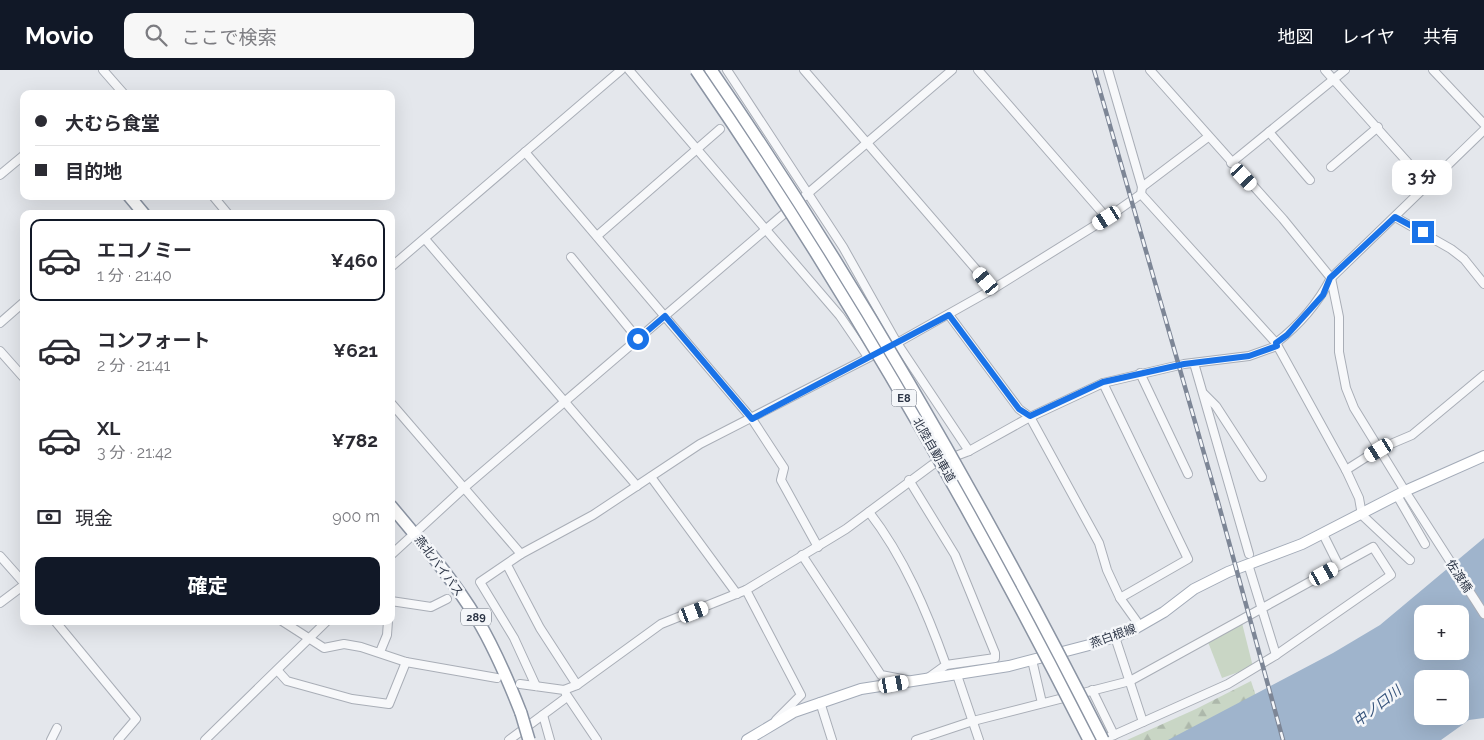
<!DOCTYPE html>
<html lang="ja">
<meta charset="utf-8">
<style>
:root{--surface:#fff;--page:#f7f7f7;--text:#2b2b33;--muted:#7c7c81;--line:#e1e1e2;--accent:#111827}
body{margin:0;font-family:Raleway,"Noto Sans JP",sans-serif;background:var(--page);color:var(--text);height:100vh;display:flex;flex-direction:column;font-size:19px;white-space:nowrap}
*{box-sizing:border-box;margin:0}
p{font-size:16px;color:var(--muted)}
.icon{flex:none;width:28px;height:28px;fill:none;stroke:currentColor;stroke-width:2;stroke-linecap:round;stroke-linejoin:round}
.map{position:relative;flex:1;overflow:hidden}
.sheet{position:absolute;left:20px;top:140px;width:375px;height:415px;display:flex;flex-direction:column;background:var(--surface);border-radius:10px;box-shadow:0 5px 20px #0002}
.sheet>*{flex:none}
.hud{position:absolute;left:20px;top:20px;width:375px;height:110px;border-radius:10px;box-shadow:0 5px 20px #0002;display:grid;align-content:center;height:110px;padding:0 15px;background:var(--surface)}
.buttons{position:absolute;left:1414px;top:535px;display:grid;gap:10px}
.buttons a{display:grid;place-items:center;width:55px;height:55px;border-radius:10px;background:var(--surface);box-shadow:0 5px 20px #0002;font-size:25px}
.end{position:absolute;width:22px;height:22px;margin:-11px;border:6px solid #1a73e8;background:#fff;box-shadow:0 0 0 2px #fff}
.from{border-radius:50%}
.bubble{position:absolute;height:35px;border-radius:10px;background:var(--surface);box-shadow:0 5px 20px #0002;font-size:16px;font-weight:700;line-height:35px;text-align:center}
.car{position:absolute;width:15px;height:30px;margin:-15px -8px;border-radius:6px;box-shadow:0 0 4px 1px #0007;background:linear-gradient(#fff 24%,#345 0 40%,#fff 0 76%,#345 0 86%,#fff 0)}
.hud b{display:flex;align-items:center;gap:18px;height:48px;font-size:19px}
.hud b+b{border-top:1px solid var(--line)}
.hud i{width:12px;height:12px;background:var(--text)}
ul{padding:9px 0 0;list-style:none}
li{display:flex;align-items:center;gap:15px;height:82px;margin:0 10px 8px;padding:0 5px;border:2px solid transparent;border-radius:10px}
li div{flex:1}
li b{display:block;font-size:19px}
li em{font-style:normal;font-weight:700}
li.on{border-color:var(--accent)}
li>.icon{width:45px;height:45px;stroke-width:1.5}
.pay{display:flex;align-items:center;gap:12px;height:55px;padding:0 15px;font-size:19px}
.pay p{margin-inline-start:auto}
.action{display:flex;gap:10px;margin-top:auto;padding:10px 15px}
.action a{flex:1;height:58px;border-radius:10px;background:var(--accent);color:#fff;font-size:20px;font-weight:700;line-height:58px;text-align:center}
header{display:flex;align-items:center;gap:30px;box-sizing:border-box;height:70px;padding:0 25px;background:var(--accent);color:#fff}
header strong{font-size:24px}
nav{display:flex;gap:28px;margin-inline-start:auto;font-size:18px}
.search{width:350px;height:45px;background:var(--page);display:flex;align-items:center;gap:12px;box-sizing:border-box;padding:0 18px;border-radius:10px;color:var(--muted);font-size:19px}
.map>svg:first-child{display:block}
.green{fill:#c9d6c5}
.forest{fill:url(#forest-firs)}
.water{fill:#9fb4cc;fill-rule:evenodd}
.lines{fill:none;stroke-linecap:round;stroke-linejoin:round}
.minor-casing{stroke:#a9aeb7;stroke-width:10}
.major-casing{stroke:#a3abb8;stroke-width:12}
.highway-casing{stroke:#8b94a3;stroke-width:14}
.minor{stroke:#f7f8fa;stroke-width:8}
.major{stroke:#fff;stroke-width:10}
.highway{stroke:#fff;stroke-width:11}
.rail-casing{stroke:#7d8696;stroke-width:4.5}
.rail{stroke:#f4f6f9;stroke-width:2.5;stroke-dasharray:8;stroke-linecap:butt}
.highway-bridge-casing{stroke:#8b94a3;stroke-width:14;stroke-linecap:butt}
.highway-bridge{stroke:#fff;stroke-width:11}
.route{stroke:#1a73e8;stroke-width:6}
.labels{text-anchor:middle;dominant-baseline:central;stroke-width:5;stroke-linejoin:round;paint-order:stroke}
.shield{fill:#f4f6f9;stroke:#676e7b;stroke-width:1}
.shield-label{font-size:11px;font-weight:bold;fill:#2b3445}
.street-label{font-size:12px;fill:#2b3445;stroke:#f4f6f9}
.water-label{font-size:14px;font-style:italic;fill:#34527a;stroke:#f4f6f9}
</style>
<header>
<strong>Movio</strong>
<div class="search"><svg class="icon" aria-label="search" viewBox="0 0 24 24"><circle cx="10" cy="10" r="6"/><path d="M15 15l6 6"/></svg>ここで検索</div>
<nav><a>地図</a><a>レイヤ</a><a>共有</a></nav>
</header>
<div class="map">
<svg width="1484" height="670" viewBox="0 0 1484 670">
<defs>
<pattern id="forest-firs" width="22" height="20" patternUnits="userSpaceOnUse" patternTransform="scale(1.25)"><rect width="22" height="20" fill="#c9d6c5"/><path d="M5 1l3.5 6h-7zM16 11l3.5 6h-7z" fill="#adb8ab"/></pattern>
</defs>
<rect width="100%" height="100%" fill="#e4e7ec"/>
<path class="green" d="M1242,553L1253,597L1222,608L1208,572Z"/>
<path class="forest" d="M1251,611L1257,629L1180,670H1127L1196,639Z"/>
<path class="water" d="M1484,468V648L1469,650L1441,670H1168L1333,583L1380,555ZM1422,544H1460V581H1422ZM1422,609H1460V646H1422Z"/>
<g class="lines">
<defs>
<g id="minor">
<path d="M103,0L124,24"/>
<path d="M629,0L840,246L868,287"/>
<path d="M727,0L843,177L897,273L969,381"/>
<path d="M804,0L993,219"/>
<path d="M978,0L1107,148"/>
<path d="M1108,0L1142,117"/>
<path d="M1150,0L1283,149L1331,208L1339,247V282L1346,318L1354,338L1405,421L1484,544"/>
<path d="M1325,0L1427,114"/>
<path d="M1433,0L1484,54"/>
<path d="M1269,62L1310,110"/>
<path d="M525,82L752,349L784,398L781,410L818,477"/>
<path d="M1231,93L1345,0"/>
<path d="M1331,97L1378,57"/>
<path d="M0,105L24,85"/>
<path d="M1141,124L1276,273L1346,400L1359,428L1362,445L1410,490"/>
<path d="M213,126L228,144"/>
<path d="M1395,147L1451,179L1464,189L1484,214"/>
<path d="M597,166L720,59"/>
<path d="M425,169L637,416"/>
<path d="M571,187L638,269"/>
<path d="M391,197L621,0"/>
<path d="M949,245L1019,339L1030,347L1099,473L1107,500L1120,528L1140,556"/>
<path d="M0,253L24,232"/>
<path d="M1276,273C1298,256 1318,233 1331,208L1484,60"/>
<path d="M0,281L24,308"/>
<path d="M1194,293L1249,484"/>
<path d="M1140,303L1188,404"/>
<path d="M1103,313L1188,489L1120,528"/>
<path d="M1204,324L1216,336L1262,407"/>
<path d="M391,333L521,484"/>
<path d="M1346,400L1379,379L1412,365L1484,305"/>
<path d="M651,407L737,524"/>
<path d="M909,410L955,485L995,583V588L946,595"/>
<path d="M1398,427L1425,474"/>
<path d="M869,442C904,487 927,542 946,595L928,608"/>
<path d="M1323,464L1339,496"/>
<path d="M391,485L465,417L952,0"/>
<path d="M802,485L881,605L907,610"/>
<path d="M0,486L24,513"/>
<path d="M507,495L540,558L577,615"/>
<path d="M746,520L801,625L776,650"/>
<path d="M391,531L431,537L447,529"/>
<path d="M0,533L24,515"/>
<path d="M55,551L136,649L118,670"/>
<path d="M282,551L324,578L344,574L361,577L406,592L497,608"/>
<path d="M1115,567L1143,652"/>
<path d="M380,582L387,565L388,551"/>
<path d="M1032,590L1042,633"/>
<path d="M278,601L287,611L352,629L389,634L406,592"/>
<path d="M957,605L979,670"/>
<path d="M520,614L564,620L577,615L661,554L746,520L846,459L932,395L969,381L1030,347L1103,313L1184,294L1249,286L1277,276"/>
<path d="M536,616L514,568L480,512L521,484L593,445L700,374L897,273L993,219L1107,148L1141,124L1142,117L1208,67"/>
<path d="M1092,620L1114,665L1102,670"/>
<path d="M566,624L597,670"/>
<path d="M820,632L832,670"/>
<path d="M543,645L550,670"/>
<path d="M1114,665L1228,614L1276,585"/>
<path d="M51,670L57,658"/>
<path d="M205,670L327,551"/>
<path d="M509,670L567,627"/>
<path d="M916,670L973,651L1130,611L1373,477L1391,505L1276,585L1248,494"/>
</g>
<path id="major" d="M747,670L794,642L861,619L1009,596L1093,574L1131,561L1164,542L1194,519L1228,502L1302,474L1405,421L1484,386"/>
<g id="highway">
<path d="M129,126L144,144"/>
<path d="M391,436C421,472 453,509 477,549C495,579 508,610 521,643"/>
</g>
</defs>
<use href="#minor" class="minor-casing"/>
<use href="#major" class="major-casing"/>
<use href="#highway" class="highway-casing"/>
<use href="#minor" class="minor"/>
<use href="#major" class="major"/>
<use href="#highway" class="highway"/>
<defs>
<path id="rail" d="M1094,0L1218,432L1283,670"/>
</defs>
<use href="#rail" class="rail-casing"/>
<use href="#rail" class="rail"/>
<defs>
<g id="highway-bridge">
<path d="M696,0C843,213 972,439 1089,670"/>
<path d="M711,0C858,214 986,439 1103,670"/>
<path d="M521,643L529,670"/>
</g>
</defs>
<use href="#highway-bridge" class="highway-bridge-casing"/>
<use href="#highway-bridge" class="highway-bridge"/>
</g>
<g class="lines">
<path class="route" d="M638,269L665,246L752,349L949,245L1019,339L1030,346L1103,312L1184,294L1249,286L1277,276L1276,273L1287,265L1315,234L1323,225L1330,208L1395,147L1423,162"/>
</g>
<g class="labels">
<g class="shield">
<rect x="891.5" y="319.5" width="25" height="17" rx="4"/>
<rect x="461" y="538.5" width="30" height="17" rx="4"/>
</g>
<g class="shield-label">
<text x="904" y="328">E8</text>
<text x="476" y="547">289</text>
</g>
<g class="street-label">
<text transform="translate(934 380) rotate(60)">北陸自動車道</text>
<text transform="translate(439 496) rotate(53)">燕北バイパス</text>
<text transform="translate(1459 506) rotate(57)">佐渡橋</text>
<text transform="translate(1113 566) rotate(-20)">燕白根線</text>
</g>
<g class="water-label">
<text transform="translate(1377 636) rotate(-38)">中ノ口川</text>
</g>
</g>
</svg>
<div class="buttons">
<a>+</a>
<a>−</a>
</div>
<i class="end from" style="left:638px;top:269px"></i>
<i class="end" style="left:1423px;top:162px"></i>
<div class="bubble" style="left:1392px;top:90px;width:60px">3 分</div>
<i class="car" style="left:1244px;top:107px;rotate:137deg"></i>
<i class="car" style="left:1107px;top:148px;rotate:238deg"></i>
<i class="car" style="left:986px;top:211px;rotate:320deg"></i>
<i class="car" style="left:1379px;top:380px;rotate:239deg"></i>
<i class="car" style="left:1324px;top:504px;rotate:61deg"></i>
<i class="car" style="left:694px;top:542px;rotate:69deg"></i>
<i class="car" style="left:894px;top:614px;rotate:80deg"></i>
<div class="hud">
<b><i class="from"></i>大むら食堂</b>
<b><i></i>目的地</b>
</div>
<section class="sheet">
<ul>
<li class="on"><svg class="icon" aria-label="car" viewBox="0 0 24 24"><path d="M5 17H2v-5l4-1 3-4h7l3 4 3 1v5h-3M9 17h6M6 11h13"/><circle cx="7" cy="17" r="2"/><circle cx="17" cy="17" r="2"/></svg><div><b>エコノミー</b><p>1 分 · 21:40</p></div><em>¥460</em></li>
<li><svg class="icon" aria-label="car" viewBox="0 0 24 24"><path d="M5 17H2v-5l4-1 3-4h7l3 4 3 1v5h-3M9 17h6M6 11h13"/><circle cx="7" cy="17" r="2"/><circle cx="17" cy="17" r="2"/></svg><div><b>コンフォート</b><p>2 分 · 21:41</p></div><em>¥621</em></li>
<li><svg class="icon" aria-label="car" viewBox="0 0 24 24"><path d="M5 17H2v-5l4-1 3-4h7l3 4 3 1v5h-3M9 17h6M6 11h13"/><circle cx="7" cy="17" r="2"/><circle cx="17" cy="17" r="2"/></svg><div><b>XL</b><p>3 分 · 21:42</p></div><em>¥782</em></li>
</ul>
<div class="pay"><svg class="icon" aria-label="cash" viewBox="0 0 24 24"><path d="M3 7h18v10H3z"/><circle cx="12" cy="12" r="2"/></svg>現金<p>900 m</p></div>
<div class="action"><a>確定</a></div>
</section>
</div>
